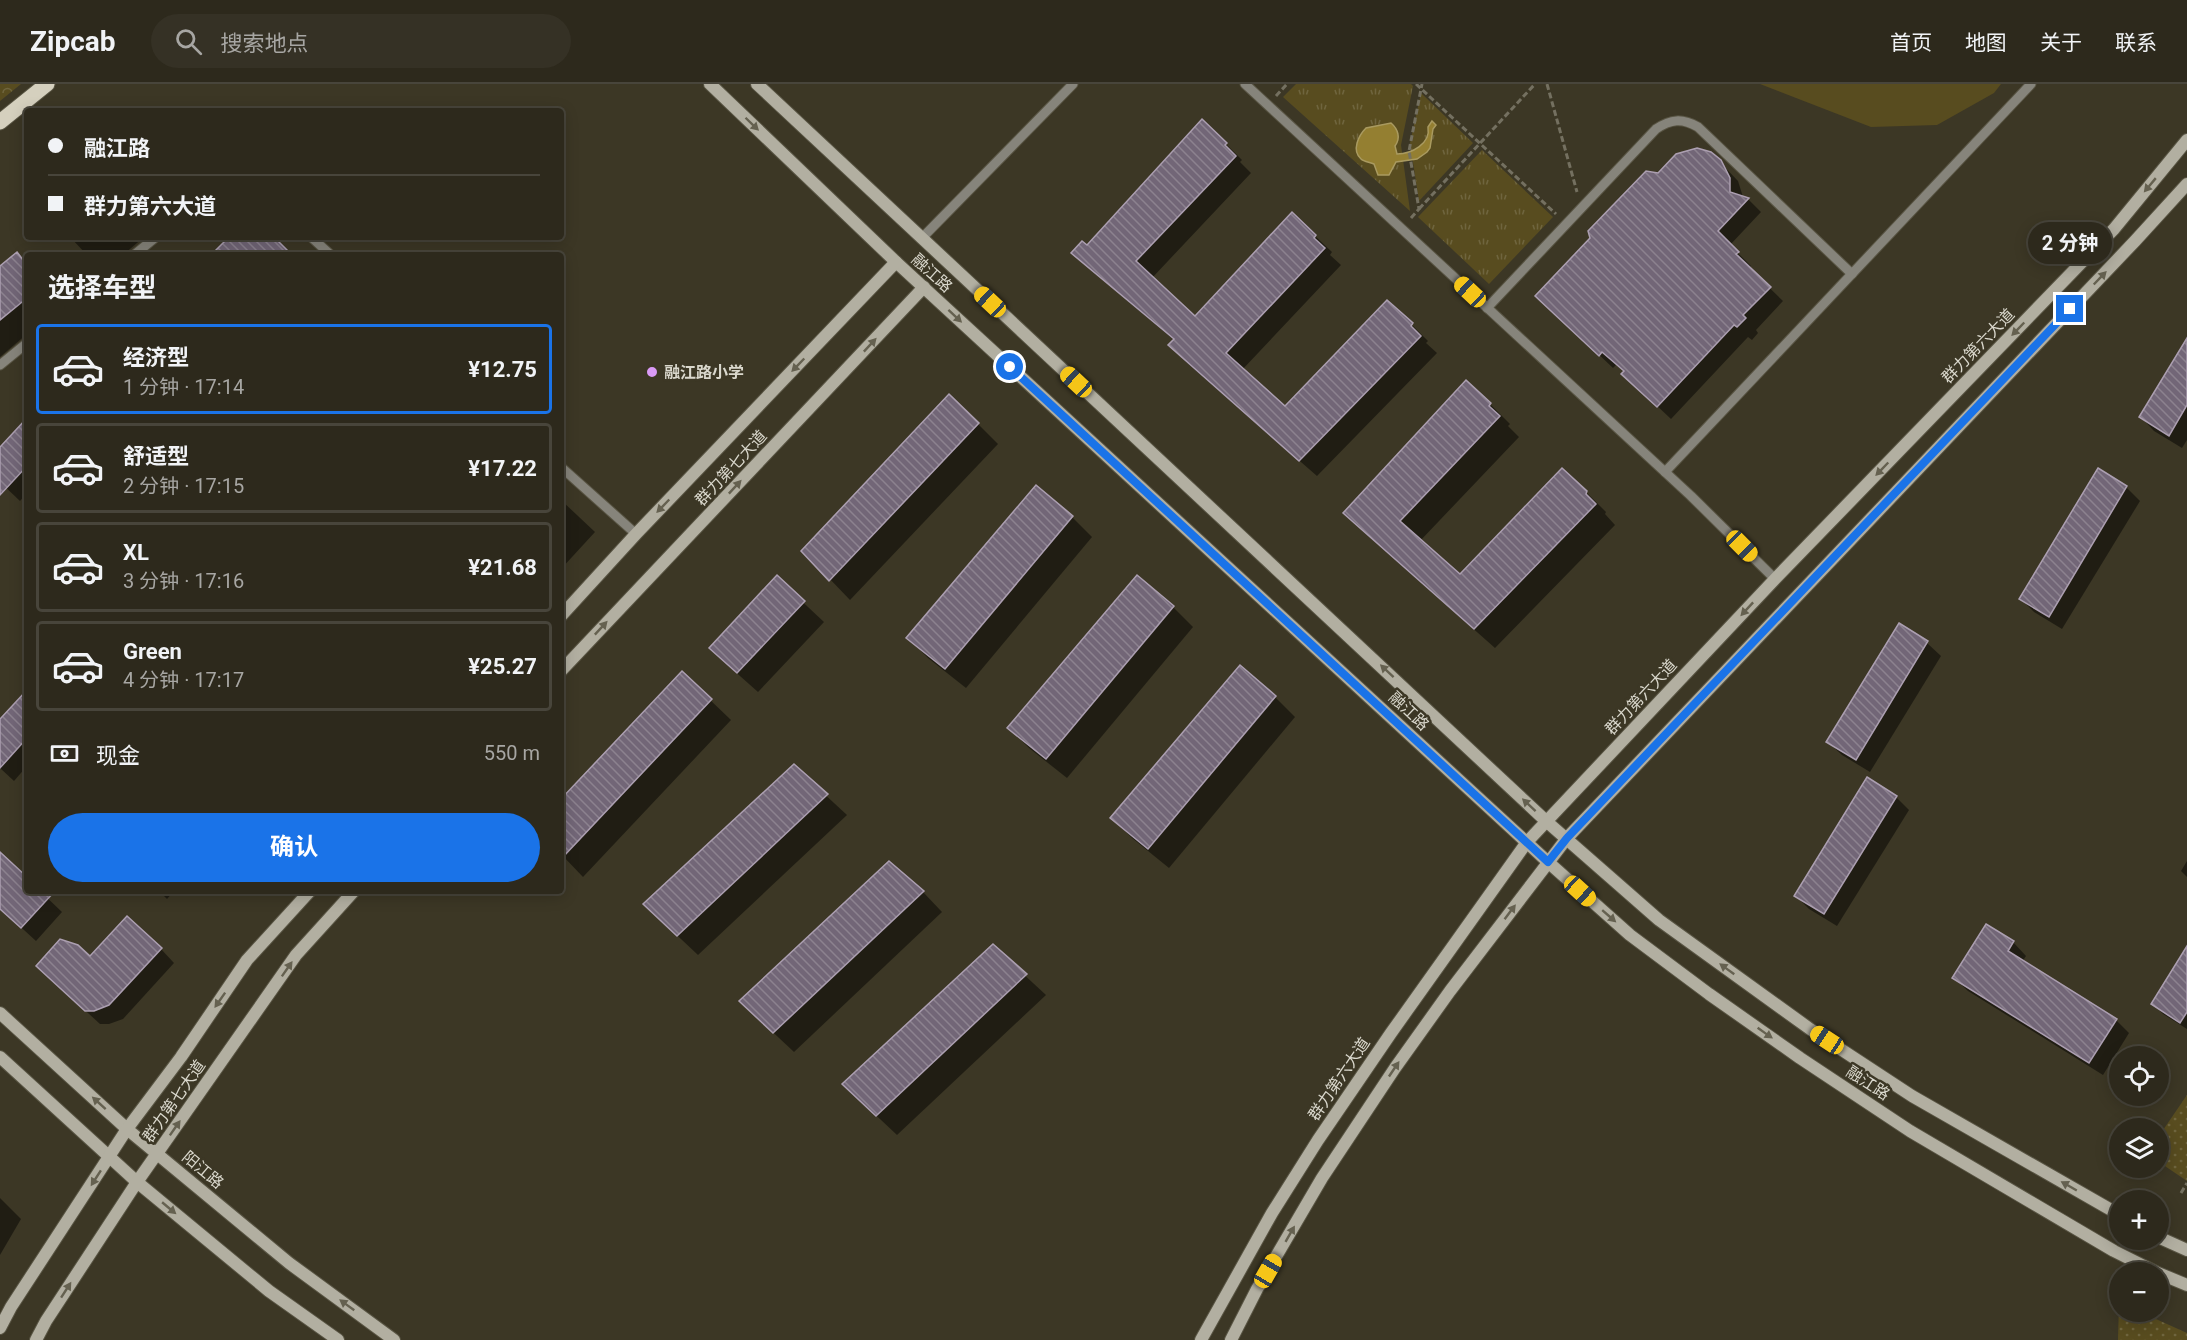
<!DOCTYPE html>
<html lang="zh">
<meta charset="utf-8">
<style>
:root{--surface:#2d291c;--page:#353125;--text:#f1f3f6;--muted:#a7a6a3;--line:#48453b;--accent:#1a73e8}
body{margin:0;font-family:Roboto,"Noto Sans SC",sans-serif;background:var(--page);color:var(--text);height:100vh;display:flex;flex-direction:column;font-size:22px;white-space:nowrap}
*{box-sizing:border-box;margin:0}
p{font-size:20px;color:var(--muted)}
.icon{flex:none;width:33px;height:33px;fill:none;stroke:currentColor;stroke-width:2;stroke-linecap:round;stroke-linejoin:round}
.map{position:relative;flex:1;overflow:hidden}
.side{position:absolute;left:24px;top:168px;width:540px;height:642px;display:flex;flex-direction:column;background:var(--surface);border-radius:6px;box-shadow:0 3px 15px #0003,0 0 0 2px var(--line)}
.side>*{flex:none}
.banner{position:absolute;left:24px;top:24px;width:540px;height:132px;border-radius:6px;box-shadow:0 3px 15px #0003,0 0 0 2px var(--line);display:grid;align-content:center;height:132px;padding:0 24px;background:var(--surface)}
.fabs{position:absolute;left:2109px;top:962px;display:grid;gap:12px}
.fabs a{display:grid;place-items:center;width:60px;height:60px;border-radius:50%;background:var(--surface);box-shadow:0 3px 15px #0003,0 0 0 2px var(--line);font-size:30px}
.end{position:absolute;width:27px;height:27px;margin:-14px;border:8px solid #1a73e8;background:#fff;box-shadow:0 0 0 3px #fff}
.from{border-radius:50%}
.bubble{position:absolute;height:42px;border-radius:21px;background:var(--surface);box-shadow:0 3px 15px #0003,0 0 0 2px var(--line);font-size:20px;font-weight:700;line-height:42px;text-align:center}
.car{position:absolute;width:18px;height:36px;margin:-18px -9px;border-radius:8px;box-shadow:0 0 4px 2px #0007;background:linear-gradient(#f5c518 24%,#345 0 40%,#f5c518 0 76%,#345 0 86%,#f5c518 0)}
.banner b{display:flex;align-items:center;gap:21px;height:57px;font-size:22px}
.banner b+b{border-top:2px solid var(--line)}
.banner i{width:15px;height:15px;background:var(--text)}
ul{padding:0;list-style:none}
li{display:flex;align-items:center;gap:18px;height:90px;margin:0 12px 9px;padding:0 12px;border:3px solid var(--line);border-radius:6px}
li div{flex:1}
li b{display:block;font-size:22px}
li em{font-style:normal;font-weight:700}
li.selected{border-color:var(--accent)}
li>.icon{width:54px;height:54px;stroke-width:1.5}
h2{padding:0 24px;font-size:27px;line-height:72px}
.pay{display:flex;align-items:center;gap:15px;height:66px;padding:0 24px;font-size:22px}
.pay p{margin-inline-start:auto}
.button{display:flex;gap:12px;margin-top:auto;padding:12px 24px}
.button a{flex:1;height:69px;border-radius:36px;background:var(--accent);color:#fff;font-size:24px;font-weight:700;line-height:69px;text-align:center}
header{display:flex;align-items:center;gap:36px;box-sizing:border-box;height:84px;padding:0 30px;background:var(--surface);border-bottom:2px solid var(--line)}
header strong{font-size:28px}
nav{display:flex;gap:33px;margin-inline-start:auto;font-size:21px}
.search{width:420px;height:54px;background:var(--page);display:flex;align-items:center;gap:15px;box-sizing:border-box;padding:0 21px;border-radius:33px;color:var(--muted);font-size:22px}
.map>svg:first-child{display:block}
.grass{fill:url(#grass-tufts)}
.forest{fill:url(#forest-crowns)}
.park{fill:url(#park-dots)}
.garden{fill:#584c1f}
.water{fill:#947f31;stroke:#a99a60;stroke-width:1.5}
.shadow{fill:#0007}
.building{fill:url(#building-back-hatch);stroke:#ac9fb1;stroke-width:1.5}
.lines{fill:none;stroke-linecap:round;stroke-linejoin:round}
.lane-casing{stroke:#585443;stroke-width:11}
.secondary-casing{stroke:#585443;stroke-width:14}
.primary-casing{stroke:#585443;stroke-width:17}
.path{stroke:#747060;stroke-width:3;stroke-dasharray:6 3;stroke-linecap:butt}
.lane{stroke:#86847b;stroke-width:9}
.secondary{stroke:#b2afa1;stroke-width:12}
.primary{stroke:#d5d0be;stroke-width:15}
.oneway{fill:#656150}
.route{stroke:#1a73e8;stroke-width:8}
.poi-dot{fill:#da9af6;stroke:#3c3725;stroke-width:2}
.labels{text-anchor:middle;dominant-baseline:central;stroke-width:5;stroke-linejoin:round;paint-order:stroke}
.street-label{font-size:16px;fill:#dad8cd;stroke:#3c3725}
.poi-label{font-size:16px;font-weight:bold;fill:#dad8cd;stroke:#3c3725;text-anchor:start}
</style>
<header>
<strong>Zipcab</strong>
<div class="search"><svg class="icon" aria-label="search" viewBox="0 0 24 24"><circle cx="10" cy="10" r="6"/><path d="M15 15l6 6"/></svg>搜索地点</div>
<nav><a>首页</a><a>地图</a><a>关于</a><a>联系</a></nav>
</header>
<div class="map">
<svg width="2187" height="1256" viewBox="0 0 2187 1256">
<defs>
<pattern id="grass-tufts" width="24" height="20" patternUnits="userSpaceOnUse" patternTransform="scale(1.5)"><rect width="24" height="20" fill="#584c1f"/><path d="M3 7l-1-3M5 7V3M7 7l1-3M15 17l-1-3M17 17v-4M19 17l1-3" fill="none" stroke="#6f653e"/></pattern>
<pattern id="forest-crowns" width="20" height="18" patternUnits="userSpaceOnUse" patternTransform="scale(1.5)"><rect width="20" height="18" fill="#584c1f"/><path d="M2 6a3 3 0 1 1 6 0M12 15a3 3 0 1 1 6 0" fill="none" stroke="#6f653e"/></pattern>
<pattern id="park-dots" width="8" height="8" patternUnits="userSpaceOnUse" patternTransform="scale(1.5)"><rect width="8" height="8" fill="#584c1f"/><path d="M2 2h.1M6 6h.1" fill="none" stroke="#6f653e" stroke-width="1.8" stroke-linecap="round"/></pattern>
<pattern id="building-back-hatch" width="6" height="6" patternUnits="userSpaceOnUse" patternTransform="scale(1.5)"><rect width="6" height="6" fill="#726677"/><path d="M-1 5l2 2M0 0l6 6M5-1l2 2" fill="none" stroke="#8c828f"/></pattern>
</defs>
<rect width="100%" height="100%" fill="#3c3725"/>
<g class="grass">
<path d="M1296,0H1411L1413,2L1401,61L1410,127L1283,13Z"/>
<path d="M1421,9L1473,59L1419,117L1410,59Z"/>
<path d="M1482,66L1553,133L1489,200L1418,133Z"/>
</g>
<path class="forest" d="M0,0H21L0,17Z"/>
<g class="park">
<path d="M2187,1011V1097L2159,1078V1052Z"/>
<path d="M2119,1219L2120,1227H2138L2187,1249V1256H2118Z"/>
</g>
<path class="garden" d="M1760,0H2001L1994,9L1937,41L1871,43Z"/>
<path class="water" d="M1432,37L1436,41L1433,45L1430,64L1427,68L1417,75L1396,78L1389,91H1378L1374,80C1370,78 1364,78 1361,75C1351,66 1359,51 1366,44L1391,39C1398,45 1401,54 1395,62L1397,70C1411,70 1431,60 1428,43Z"/>
<g class="shadow">
<path d="M1226,60L1242,76L1240,78L1251,89L1152,194L1195,234L1292,130L1332,168L1330,171L1341,181L1242,286L1285,324L1412,241L1428,257L1426,259L1437,269L1317,392L1186,278L1170,261L1174,256L1090,185L1073,169L1088,163Z"/>
<path d="M1715,73L1738,97L1743,113L1748,115L1761,128L1730,161L1751,182L1749,184L1783,217L1756,246L1758,249L1752,256L1748,253L1671,335L1637,303L1625,288L1617,280L1613,284L1551,225L1658,91Z"/>
<path d="M70,153H144L123,171H87Z"/>
<path d="M17,170L27,180V250L0,273V184Z"/>
<path d="M2187,257V356L2182,364L2154,347L2141,333Z"/>
<path d="M1490,320L1510,340L1508,342L1519,353L1420,457L1460,492L1586,408L1606,428L1605,430L1615,441L1495,564L1365,449L1345,429Z"/>
<path d="M27,336V409L20,417L0,398V365Z"/>
<path d="M978,340L998,360L850,516L803,467Z"/>
<path d="M2098,386L2126,403L2140,417L2062,545L2034,528L2021,515Z"/>
<path d="M561,416L595,448L561,485Z"/>
<path d="M1072,433L1092,453L966,604L928,574L908,554Z"/>
<path d="M1137,493L1173,523L1193,543L1067,694L1029,664L1009,644Z"/>
<path d="M777,494L824,538L758,608L731,584Z"/>
<path d="M1899,541L1927,559L1941,572L1870,688L1842,671L1828,658Z"/>
<path d="M1240,583L1275,613L1295,633L1169,784L1132,754L1112,734Z"/>
<path d="M682,589L731,636L583,793L561,770V717Z"/>
<path d="M27,608V682L14,697L0,684V637Z"/>
<path d="M794,682L847,731L698,871L665,840Z"/>
<path d="M1896,713L1909,726L1837,842L1809,825L1796,812Z"/>
<path d="M0,770L27,795V807H40L62,828L36,857L0,824Z"/>
<path d="M2187,777V793L2181,787Z"/>
<path d="M159,807H174L167,815Z"/>
<path d="M923,808L942,828L794,968L761,937Z"/>
<path d="M2013,858L2026,872L2022,878L2116,936L2129,949L2103,991L1968,907L1954,894Z"/>
<path d="M993,862L1046,911L897,1051L864,1020Z"/>
<path d="M161,865L174,879L123,935L109,940H100L51,895L90,874Z"/>
<path d="M2187,865V945L2163,930L2153,920Z"/>
<path d="M0,1114L21,1135L0,1171Z"/>
</g>
<g class="building">
<path d="M1202,35L1227,59L1225,61L1236,72L1136,177L1195,232L1292,128L1316,151L1314,154L1325,164L1226,269L1285,322L1387,216L1413,239L1411,242L1421,252L1299,377L1168,261L1174,255L1071,169L1082,157L1087,161Z"/>
<path d="M1697,64L1711,68L1721,76L1730,94V108L1749,114L1718,147L1739,168L1736,170L1771,203L1743,231L1746,234L1737,243L1734,241L1657,323L1621,290L1624,287L1602,268L1599,272L1535,212L1590,154L1588,147L1646,87L1658,89L1676,70Z"/>
<path d="M229,153H274L292,171H211Z"/>
<path d="M17,168L27,181V214L0,236V182Z"/>
<path d="M2187,254V321L2169,352L2139,333Z"/>
<path d="M1466,296L1491,319L1489,322L1500,332L1400,437L1460,490L1562,384L1587,407L1586,410L1596,420L1474,545L1343,429Z"/>
<path d="M949,310L979,339L829,497L801,467Z"/>
<path d="M27,334V382L0,411V363Z"/>
<path d="M2098,384L2127,402L2049,533L2019,515Z"/>
<path d="M1036,401L1073,432L945,585L906,554Z"/>
<path d="M777,491L805,517L737,589L709,564Z"/>
<path d="M1137,491L1174,522L1046,675L1007,644Z"/>
<path d="M1899,539L1928,557L1856,676L1826,658Z"/>
<path d="M1240,581L1276,612L1148,765L1110,734Z"/>
<path d="M682,587L712,615L561,775V715Z"/>
<path d="M27,606V654L0,684V635Z"/>
<path d="M794,680L828,710L677,852L643,820Z"/>
<path d="M1867,693L1897,712L1824,830L1794,812Z"/>
<path d="M0,768L27,793V807H55L21,844L0,825Z"/>
<path d="M889,777L924,807L773,949L739,917Z"/>
<path d="M127,832L162,864L109,921L94,927H85L36,882L60,855L78,861L90,872Z"/>
<path d="M1986,840L2014,857L2008,867L2117,935L2089,979L1952,894Z"/>
<path d="M993,860L1027,890L876,1032L842,1000Z"/>
<path d="M2187,862V928L2180,939L2151,920Z"/>
</g>
<g class="lines">
<defs>
<g id="lane">
<path d="M1245,0L1691,412L1775,495"/>
<path d="M311,153L331,171"/>
<path d="M922,154L1073,0"/>
<path d="M134,171L156,153"/>
<path d="M1487,224L1656,45C1671,35 1682,34 1698,43L1852,190"/>
<path d="M0,281L27,259"/>
<path d="M561,383L636,450"/>
<path d="M1665,388L2031,0"/>
</g>
<g id="secondary">
<path d="M710,0L896,178L1548,778L1630,851L1709,910L1800,974L1910,1047L2114,1167L2156,1188"/>
<path d="M757,0L1546,737L1659,836L1810,945L1912,1012L2120,1131"/>
<path d="M561,532L636,450L896,178"/>
<path d="M561,587L924,203"/>
<path d="M0,929L127,1045L289,1179L394,1256"/>
<path d="M0,973L137,1098L269,1207L338,1256"/>
<path d="M2158,1153L2187,1166"/>
<path d="M2158,1189L2187,1201"/>
<path d="M0,1244L11,1223L127,1045L181,973L247,876L310,807"/>
<path d="M36,1256L46,1237L137,1098L296,871L354,807"/>
<path d="M1201,1256L1272,1129L1318,1056L1391,949L1527,758L1775,495L2114,145L2187,56"/>
<path d="M1231,1256L1257,1205L1322,1094L1395,984L1450,907L1567,754L2135,157L2187,100"/>
</g>
<path id="primary" d="M0,38L47,0"/>
</defs>
<use href="#lane" class="lane-casing"/>
<use href="#secondary" class="secondary-casing"/>
<use href="#primary" class="primary-casing"/>
<g class="path">
<path d="M1416,0L1556,130"/>
<path d="M1547,0L1577,108"/>
<path d="M1276,12L1287,0"/>
<path d="M1419,125L1535,0"/>
<path d="M1411,134L1419,125L1409,67L1422,0"/>
<path d="M2181,1109L2187,1099"/>
</g>
<use href="#lane" class="lane"/>
<use href="#secondary" class="secondary"/>
<use href="#primary" class="primary"/>
</g>
<defs><path id="oneway-solid" d="M-6-.8H1V-3.2L6.5 0L1 3.2V.8H-6Z" transform="scale(1.5)"/></defs>
<g class="oneway">
<use href="#oneway-solid" transform="translate(752 40) rotate(44)"/>
<use href="#oneway-solid" transform="translate(2150 101) rotate(130)"/>
<use href="#oneway-solid" transform="translate(2100 194) rotate(-46)"/>
<use href="#oneway-solid" transform="translate(955 232) rotate(43)"/>
<use href="#oneway-solid" transform="translate(2018 245) rotate(134)"/>
<use href="#oneway-solid" transform="translate(870 261) rotate(-47)"/>
<use href="#oneway-solid" transform="translate(798 281) rotate(134)"/>
<use href="#oneway-solid" transform="translate(1882 385) rotate(134)"/>
<use href="#oneway-solid" transform="translate(735 403) rotate(-47)"/>
<use href="#oneway-solid" transform="translate(663 422) rotate(134)"/>
<use href="#oneway-solid" transform="translate(1747 525) rotate(133)"/>
<use href="#oneway-solid" transform="translate(601 544) rotate(-47)"/>
<use href="#oneway-solid" transform="translate(1387 587) rotate(-137)"/>
<use href="#oneway-solid" transform="translate(1529 721) rotate(-137)"/>
<use href="#oneway-solid" transform="translate(1510 828) rotate(-53)"/>
<use href="#oneway-solid" transform="translate(1609 832) rotate(41)"/>
<use href="#oneway-solid" transform="translate(287 885) rotate(-55)"/>
<use href="#oneway-solid" transform="translate(1727 885) rotate(-144)"/>
<use href="#oneway-solid" transform="translate(220 916) rotate(125)"/>
<use href="#oneway-solid" transform="translate(1765 949) rotate(35)"/>
<use href="#oneway-solid" transform="translate(1394 985) rotate(-56)"/>
<use href="#oneway-solid" transform="translate(99 1019) rotate(-138)"/>
<use href="#oneway-solid" transform="translate(175 1044) rotate(-55)"/>
<use href="#oneway-solid" transform="translate(96 1094) rotate(123)"/>
<use href="#oneway-solid" transform="translate(2069 1102) rotate(-150)"/>
<use href="#oneway-solid" transform="translate(169 1124) rotate(40)"/>
<use href="#oneway-solid" transform="translate(1290 1150) rotate(-60)"/>
<use href="#oneway-solid" transform="translate(66 1206) rotate(-57)"/>
<use href="#oneway-solid" transform="translate(347 1221) rotate(-144)"/>
</g>
<g class="lines">
<path class="route" d="M1010,283L1548,778L1567,754L2070,225"/>
</g>
<circle class="poi-dot" cx="652" cy="288" r="6"/>
<g class="labels">
<g class="street-label">
<text transform="translate(932 189) rotate(42)">融江路</text>
<text transform="translate(1978 262) rotate(-46)">群力第六大道</text>
<text transform="translate(731 384) rotate(-47)">群力第七大道</text>
<text transform="translate(1641 613) rotate(-47)">群力第六大道</text>
<text transform="translate(1409 627) rotate(43)">融江路</text>
<text transform="translate(1339 995) rotate(-56)">群力第六大道</text>
<text transform="translate(1868 999) rotate(33)">融江路</text>
<text transform="translate(174 1017) rotate(-55)">群力第七大道</text>
<text transform="translate(203 1086) rotate(40)">阳江路</text>
</g>
<g class="poi-label">
<text x="664" y="288">融江路小学</text>
</g>
</g>
</svg>
<div class="fabs">
<a><svg class="icon" aria-label="locate" viewBox="0 0 24 24"><circle cx="12" cy="12" r="6"/><path d="M12 2v4M12 18v4M2 12h4M18 12h4"/></svg></a>
<a><svg class="icon" aria-label="layers" viewBox="0 0 24 24"><path d="M12 4l9 5-9 5-9-5zM3 14l9 5 9-5"/></svg></a>
<a>+</a>
<a>−</a>
</div>
<i class="end from" style="left:1010px;top:283px"></i>
<i class="end" style="left:2070px;top:225px"></i>
<div class="bubble" style="left:2028px;top:138px;width:84px">2 分钟</div>
<i class="car" style="left:1470px;top:208px;rotate:313deg"></i>
<i class="car" style="left:990px;top:218px;rotate:313deg"></i>
<i class="car" style="left:1076px;top:298px;rotate:313deg"></i>
<i class="car" style="left:1742px;top:462px;rotate:135deg"></i>
<i class="car" style="left:1580px;top:807px;rotate:132deg"></i>
<i class="car" style="left:1827px;top:956px;rotate:303deg"></i>
<i class="car" style="left:1268px;top:1187px;rotate:30deg"></i>
<div class="banner">
<b><i class="from"></i>融江路</b>
<b><i></i>群力第六大道</b>
</div>
<section class="side">
<h2>选择车型</h2>
<ul>
<li class="selected"><svg class="icon" aria-label="car" viewBox="0 0 24 24"><path d="M5 17H2v-5l4-1 3-4h7l3 4 3 1v5h-3M9 17h6M6 11h13"/><circle cx="7" cy="17" r="2"/><circle cx="17" cy="17" r="2"/></svg><div><b>经济型</b><p>1 分钟 · 17:14</p></div><em>¥12.75</em></li>
<li><svg class="icon" aria-label="car" viewBox="0 0 24 24"><path d="M5 17H2v-5l4-1 3-4h7l3 4 3 1v5h-3M9 17h6M6 11h13"/><circle cx="7" cy="17" r="2"/><circle cx="17" cy="17" r="2"/></svg><div><b>舒适型</b><p>2 分钟 · 17:15</p></div><em>¥17.22</em></li>
<li><svg class="icon" aria-label="car" viewBox="0 0 24 24"><path d="M5 17H2v-5l4-1 3-4h7l3 4 3 1v5h-3M9 17h6M6 11h13"/><circle cx="7" cy="17" r="2"/><circle cx="17" cy="17" r="2"/></svg><div><b>XL</b><p>3 分钟 · 17:16</p></div><em>¥21.68</em></li>
<li><svg class="icon" aria-label="car" viewBox="0 0 24 24"><path d="M5 17H2v-5l4-1 3-4h7l3 4 3 1v5h-3M9 17h6M6 11h13"/><circle cx="7" cy="17" r="2"/><circle cx="17" cy="17" r="2"/></svg><div><b>Green</b><p>4 分钟 · 17:17</p></div><em>¥25.27</em></li>
</ul>
<div class="pay"><svg class="icon" aria-label="cash" viewBox="0 0 24 24"><path d="M3 7h18v10H3z"/><circle cx="12" cy="12" r="2"/></svg>现金<p>550 m</p></div>
<div class="button"><a>确认</a></div>
</section>
</div>
